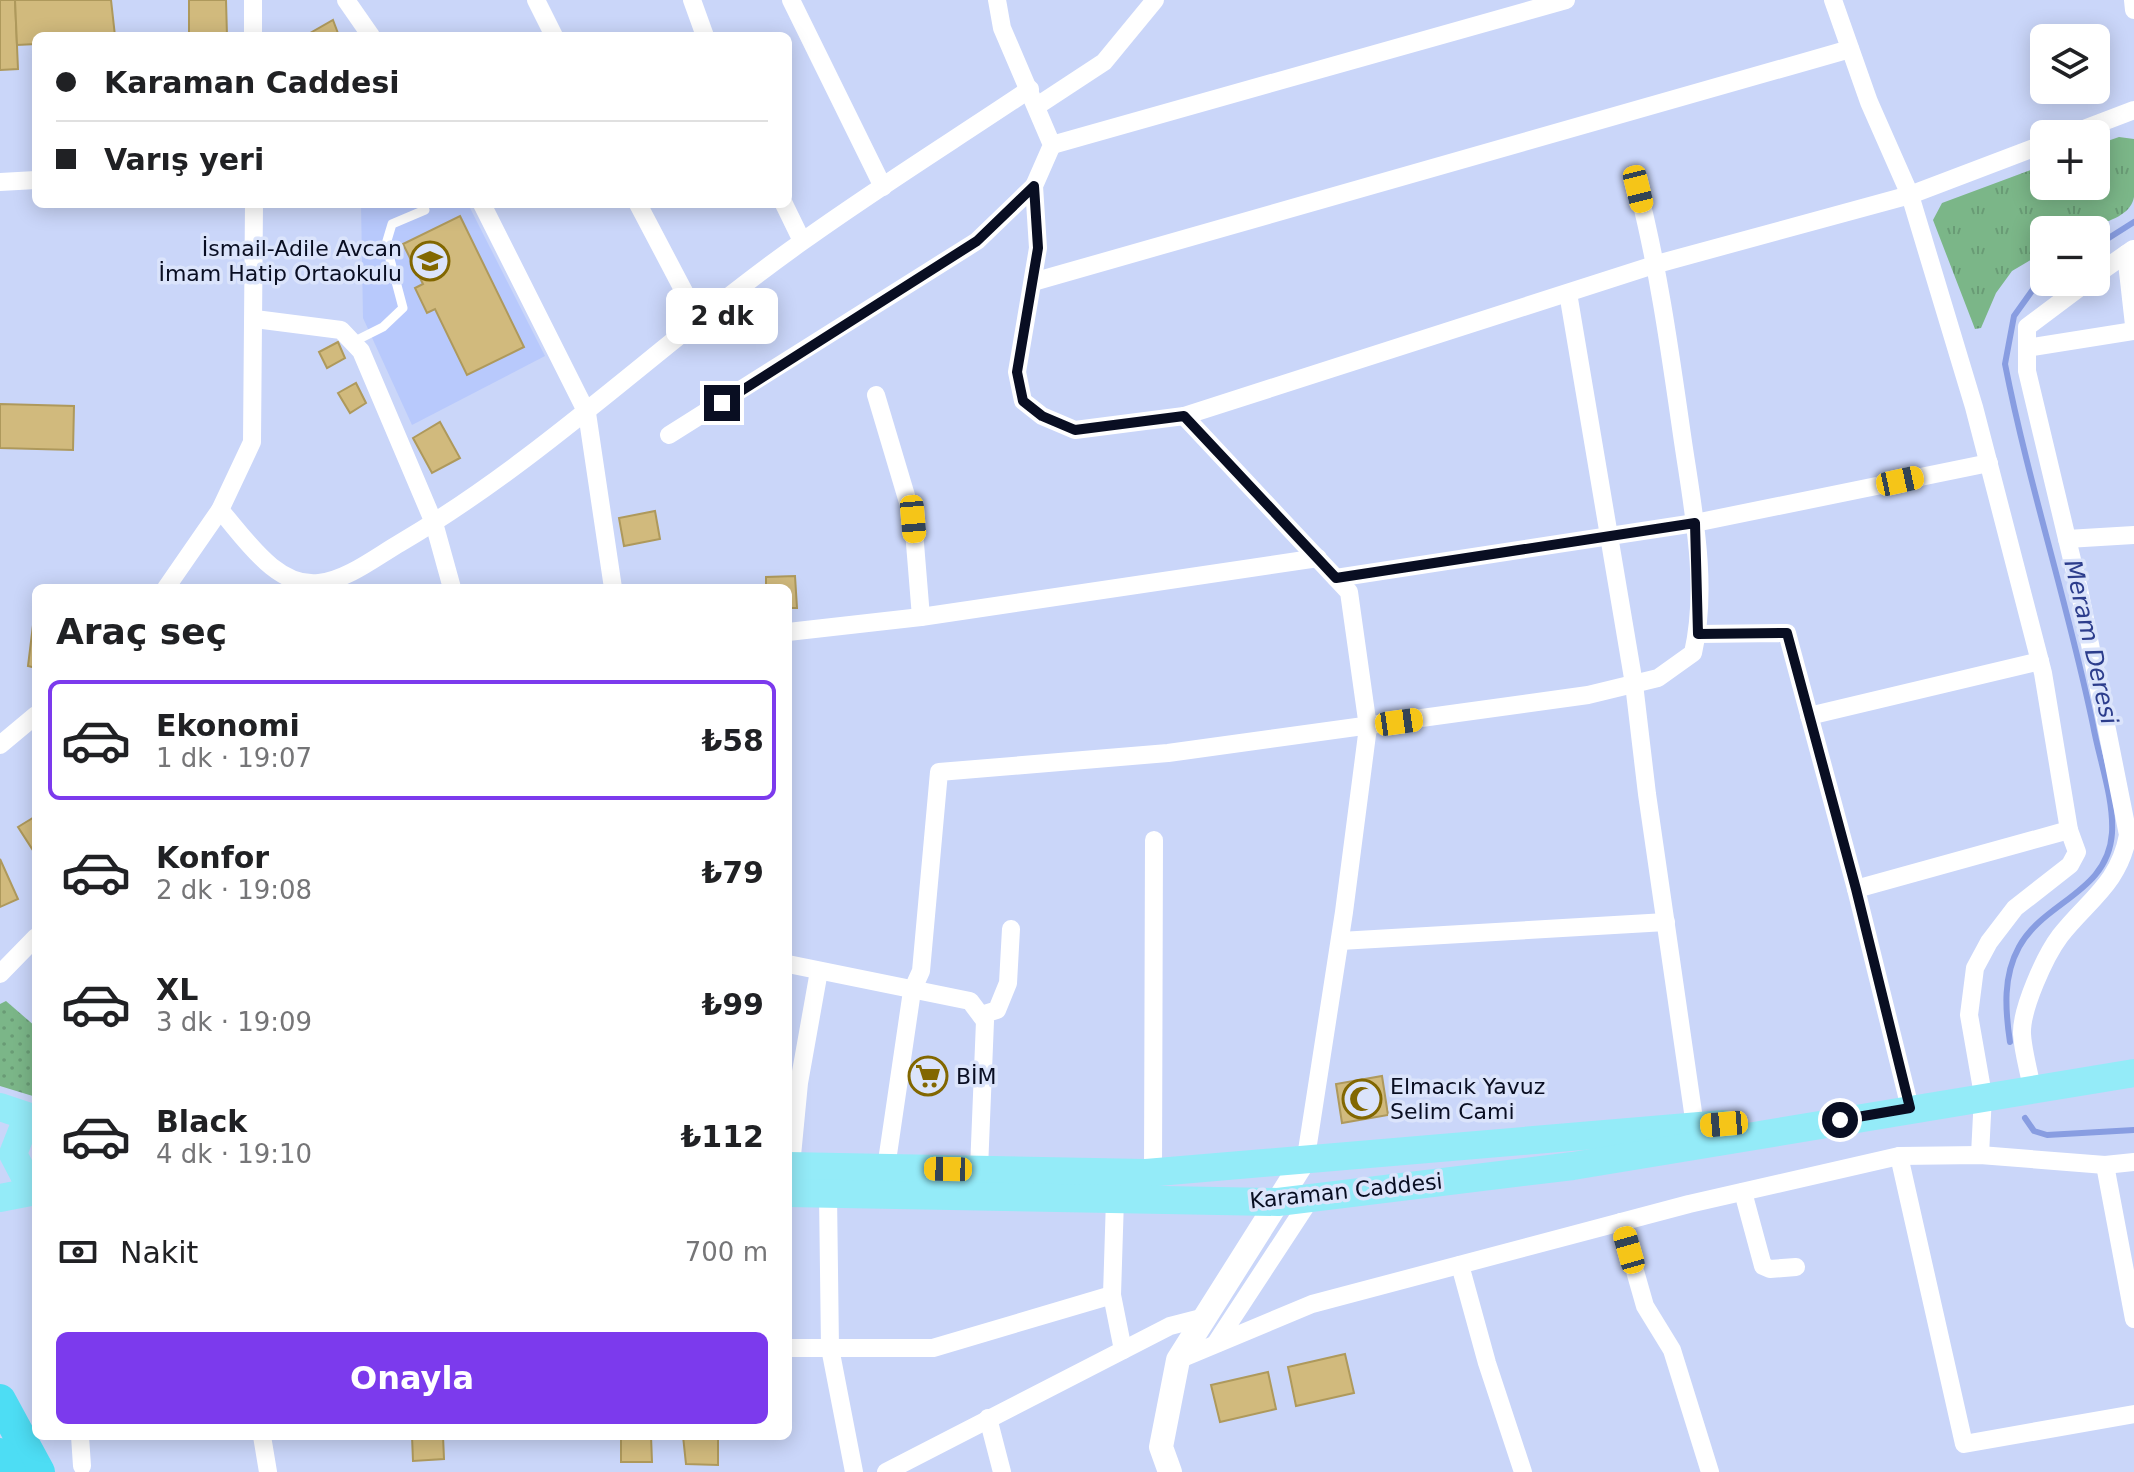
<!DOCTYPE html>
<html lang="tr">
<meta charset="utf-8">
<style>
:root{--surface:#fff;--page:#f6f6f6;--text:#202124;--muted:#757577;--line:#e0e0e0;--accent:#7c3aed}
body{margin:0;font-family:"DejaVu Sans",sans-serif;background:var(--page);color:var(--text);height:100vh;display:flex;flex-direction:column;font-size:30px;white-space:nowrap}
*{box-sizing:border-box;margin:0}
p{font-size:26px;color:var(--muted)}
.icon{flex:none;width:44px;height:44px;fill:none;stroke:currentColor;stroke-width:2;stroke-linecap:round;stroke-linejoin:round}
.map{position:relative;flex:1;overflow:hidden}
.panel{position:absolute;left:32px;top:584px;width:760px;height:856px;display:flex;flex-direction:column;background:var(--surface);border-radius:12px;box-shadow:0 4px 20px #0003}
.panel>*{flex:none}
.guide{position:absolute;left:32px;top:32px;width:760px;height:176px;border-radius:12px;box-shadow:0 4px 20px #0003;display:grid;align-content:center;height:176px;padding:0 24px;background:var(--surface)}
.fabs{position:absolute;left:2030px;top:24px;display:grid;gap:16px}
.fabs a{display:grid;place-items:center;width:80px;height:80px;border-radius:12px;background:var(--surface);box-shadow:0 4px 20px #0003;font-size:40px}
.end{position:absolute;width:36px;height:36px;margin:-18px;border:10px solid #090e22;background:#fff;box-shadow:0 0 0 4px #fff}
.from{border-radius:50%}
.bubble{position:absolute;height:56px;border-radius:12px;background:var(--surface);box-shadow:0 4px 20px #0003;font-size:26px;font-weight:600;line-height:56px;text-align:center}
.car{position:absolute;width:24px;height:48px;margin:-24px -12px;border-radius:10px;box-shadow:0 0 6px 2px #0007;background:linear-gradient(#f5c518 24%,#345 0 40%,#f5c518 0 76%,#345 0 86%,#f5c518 0)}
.guide b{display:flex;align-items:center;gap:28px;height:76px;font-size:30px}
.guide b+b{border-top:2px solid var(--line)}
.guide i{width:20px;height:20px;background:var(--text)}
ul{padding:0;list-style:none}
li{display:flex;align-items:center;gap:24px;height:120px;margin:0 16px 12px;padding:0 8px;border:4px solid transparent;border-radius:12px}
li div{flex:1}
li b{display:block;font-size:30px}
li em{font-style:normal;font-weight:600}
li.active{border-color:var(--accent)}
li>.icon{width:72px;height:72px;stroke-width:1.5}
h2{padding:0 24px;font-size:36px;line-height:96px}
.pay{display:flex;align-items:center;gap:20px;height:88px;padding:0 24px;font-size:30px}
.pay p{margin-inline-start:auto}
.button{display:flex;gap:16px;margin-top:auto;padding:16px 24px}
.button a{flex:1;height:92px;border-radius:12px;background:var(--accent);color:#fff;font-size:32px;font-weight:600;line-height:92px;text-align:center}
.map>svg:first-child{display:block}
.built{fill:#b8c9fc}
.grass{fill:url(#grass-dots)}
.park{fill:url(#park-tufts)}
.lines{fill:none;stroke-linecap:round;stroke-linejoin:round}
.stream{stroke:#889de1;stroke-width:6}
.building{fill:#d1ba7d;stroke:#ae995c;stroke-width:2}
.lane{stroke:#fff;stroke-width:9}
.street{stroke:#fff;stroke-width:18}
.secondary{stroke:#fff;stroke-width:24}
.primary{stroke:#94ebf8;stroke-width:28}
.highway{stroke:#4dddf4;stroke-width:32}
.route{stroke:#090e22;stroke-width:10}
.labels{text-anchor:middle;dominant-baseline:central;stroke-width:7;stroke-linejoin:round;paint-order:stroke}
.poi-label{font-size:22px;fill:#090e22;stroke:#dbe4fb;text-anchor:start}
.street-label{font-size:22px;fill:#090e22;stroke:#dbe4fb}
.water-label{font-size:24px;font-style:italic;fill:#2c3d8c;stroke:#dbe4fb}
</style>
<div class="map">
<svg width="2134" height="1472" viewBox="0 0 2134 1472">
<defs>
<pattern id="grass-dots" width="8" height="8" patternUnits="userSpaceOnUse" patternTransform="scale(2)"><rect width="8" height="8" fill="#7bb688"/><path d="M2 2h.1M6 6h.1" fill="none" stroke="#699b75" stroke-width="1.8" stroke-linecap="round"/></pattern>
<pattern id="park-tufts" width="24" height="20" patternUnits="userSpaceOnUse" patternTransform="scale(2)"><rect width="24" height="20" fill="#7bb688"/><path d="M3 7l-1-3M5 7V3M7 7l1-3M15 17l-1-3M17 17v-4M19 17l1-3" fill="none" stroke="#699b75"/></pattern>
</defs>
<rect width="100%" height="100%" fill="#cad6f9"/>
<path class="built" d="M361,204H468L545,356L412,425L363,318Z"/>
<path class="grass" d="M6,1001L36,1027V1097L0,1086V1004Z"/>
<path class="park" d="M2119,137L2134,139C2134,157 2134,178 2134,197C2129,227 2067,230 2044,230V252L2012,271L1996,293L1981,328L1975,329L1933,220L1942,203L2044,165V186H2096V145Z"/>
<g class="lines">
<g class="stream">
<path d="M2096,246L2134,222"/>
<path d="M2010,1042C2005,1009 2003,976 2019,947C2044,901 2108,893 2112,833C2114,798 2099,759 2093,725C2068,604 2029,486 2005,364L2014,316L2044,274"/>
<path d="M2025,1118L2034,1131L2047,1135L2134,1130"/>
</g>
</g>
<g class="building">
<path d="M0,0H15L18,69L0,70Z"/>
<path d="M15,0H111L115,36H36V44L17,45Z"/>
<path d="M189,0H226L227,36H189Z"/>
<path d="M333,20L339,36H305Z"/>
<path d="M460,216L524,347L467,375L435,309L427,313L415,288L423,284L403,244Z"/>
<path d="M338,342L345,358L327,368L319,352Z"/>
<path d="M356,383L366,403L350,413L338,393Z"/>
<path d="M0,404L74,406L73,450L0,448Z"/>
<path d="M440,422L460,458L432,473L413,438Z"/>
<path d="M655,511L660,539L624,546L619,518Z"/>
<path d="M795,576L797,608H788V588H766V577Z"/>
<path d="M33,625L36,626V668L28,666Z"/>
<path d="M36,816V855L18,827Z"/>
<path d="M0,859L18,899L0,907Z"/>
<path d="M1382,1076L1388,1115L1342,1123L1336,1084Z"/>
<path d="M1345,1354L1354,1393L1296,1406L1288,1367Z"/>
<path d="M1268,1372L1276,1409L1220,1422L1211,1385Z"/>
<path d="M412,1436H443L444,1459L413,1461Z"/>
<path d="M621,1436H651L652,1462H621Z"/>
<path d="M683,1436H718V1465L686,1464Z"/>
</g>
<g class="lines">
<path class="lane" d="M353,342L383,327L403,308L386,244L392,224L425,210"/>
<g class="street">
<path d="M253,0V36"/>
<path d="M346,0L371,36"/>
<path d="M536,0L554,36"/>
<path d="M692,0L705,36"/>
<path d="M791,0L883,187"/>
<path d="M997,0L1002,28L1052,145L1034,186L1038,248L1017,372L1023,401L1042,416L1075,430L1184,416L1349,592L1368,727L1344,912L1306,1157"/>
<path d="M1833,0L1869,102L1910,195L1974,407L2043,673L2069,830L1856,889"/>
<path d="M2133,0L2134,10"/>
<path d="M1037,106L1104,62L1155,0"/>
<path d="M2071,134L2134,110"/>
<path d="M1052,145L1566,0"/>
<path d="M0,182L36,180"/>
<path d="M482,204L587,413L613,588"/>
<path d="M638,204L699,320"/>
<path d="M784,204L802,241"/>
<path d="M2126,254L2134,325"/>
<path d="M2096,275L2133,249"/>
<path d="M1033,282L1850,49"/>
<path d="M1568,293L1634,684L1647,794L1695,1126"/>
<path d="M255,319L341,330L361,351L434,523L452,588"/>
<path d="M2027,348L2134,331"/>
<path d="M876,395L913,519L921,617"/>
<path d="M1184,416L1657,264L1910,195L2044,144"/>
<path d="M669,435L977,241L1034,186"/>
<path d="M220,510C245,538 276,588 319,583C347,580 376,557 400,543C545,458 666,338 803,241C877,188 954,140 1030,89"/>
<path d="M2067,539L2134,535"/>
<path d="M1336,578L1695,523L1989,463"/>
<path d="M166,588L220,510L252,442L254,204"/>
<path d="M788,632L921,617L1318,558"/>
<path d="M1698,634L1787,633L1856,889L1910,1108"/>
<path d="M1809,716L2040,661"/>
<path d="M0,745L36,715"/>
<path d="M1340,941L1666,922"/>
<path d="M788,964L970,1001L985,1021L979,1169"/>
<path d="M0,974L36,937"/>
<path d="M981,1015L997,1010L1008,983L1011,929"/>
<path d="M2032,1089C2029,1071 2023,1052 2022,1034C2021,1009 2045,956 2060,936C2088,900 2119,884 2128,835L2079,589L2027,371V327L2087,282"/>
<path d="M1980,1155L1983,1095L1969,1015L1975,968L1989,942L2015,908L2070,865L2077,852L2069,830"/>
<path d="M1899,1156L1964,1444L2134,1414"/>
<path d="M2105,1165L2134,1319"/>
<path d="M791,1166L799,1083L819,971"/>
<path d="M886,1168L912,991L921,971L939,772L1168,753L1588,695L1658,678L1693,653C1709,583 1692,505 1682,435C1670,352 1659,271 1638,189"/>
<path d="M1153,1172L1154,840"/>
<path d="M1743,1192L1763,1266L1770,1269L1796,1267"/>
<path d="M828,1194L830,1348L854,1472"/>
<path d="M1115,1199L1112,1295L1123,1350"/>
<path d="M1621,1222L1645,1306L1672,1350L1710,1472"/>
<path d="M1460,1265L1487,1363L1523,1472"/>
<path d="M1216,1343L1311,1198"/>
<path d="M788,1348H933L1112,1295"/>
<path d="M1178,1360L1312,1304L1689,1204L1899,1156L1980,1155L2105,1165L2134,1162"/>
<path d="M988,1418L1002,1472"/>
<path d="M80,1436L82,1466"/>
<path d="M262,1436L268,1472"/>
<path d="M886,1472L1170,1326L1205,1317"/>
</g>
<path class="secondary" d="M1170,1472L1161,1447L1178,1360L1306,1157"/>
<g class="primary">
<path d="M0,1107L36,1119"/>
<path d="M36,1123L22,1131L13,1154L24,1175L36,1184"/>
<path d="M788,1166L1146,1173L1723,1124"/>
<path d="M788,1193L1278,1202L1573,1166L2134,1073"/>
<path d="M0,1198L36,1191"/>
</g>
<g class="highway">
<path d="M0,1400L39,1472"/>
<path d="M0,1454L10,1472"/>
</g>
</g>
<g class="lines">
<path class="route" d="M722,403L977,241L1034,186L1038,248L1017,372L1023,401L1042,416L1075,430L1184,416L1336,578L1695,523L1698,634L1787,633L1856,889L1910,1108L1840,1120"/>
</g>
<defs>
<symbol id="school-ring" viewBox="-11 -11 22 22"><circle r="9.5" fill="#dbe4fb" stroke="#826700" stroke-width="1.5"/><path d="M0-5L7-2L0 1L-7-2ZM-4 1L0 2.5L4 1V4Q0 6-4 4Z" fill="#826700"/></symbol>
<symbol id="supermarket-ring" viewBox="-11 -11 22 22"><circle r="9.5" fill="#dbe4fb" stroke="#826700" stroke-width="1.5"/><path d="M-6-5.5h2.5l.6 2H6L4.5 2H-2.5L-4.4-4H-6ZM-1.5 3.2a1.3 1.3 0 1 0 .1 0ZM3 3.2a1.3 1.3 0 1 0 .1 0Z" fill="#826700"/></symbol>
<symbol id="mosque-ring" viewBox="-11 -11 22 22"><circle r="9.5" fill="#dbe4fb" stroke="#826700" stroke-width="1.5"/><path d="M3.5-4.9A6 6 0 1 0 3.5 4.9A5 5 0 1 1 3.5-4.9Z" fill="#826700"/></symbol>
</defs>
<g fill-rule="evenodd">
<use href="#school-ring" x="408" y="239" width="44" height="44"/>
<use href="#supermarket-ring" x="906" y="1054" width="44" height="44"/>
<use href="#mosque-ring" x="1340" y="1077" width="44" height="44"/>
</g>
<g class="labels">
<g class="poi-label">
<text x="402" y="248" text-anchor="end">İsmail-Adile Avcan<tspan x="402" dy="25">İmam Hatip Ortaokulu</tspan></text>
<text x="956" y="1076">BİM</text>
<text x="1390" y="1086">Elmacık Yavuz<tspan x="1390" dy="25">Selim Cami</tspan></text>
</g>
<g class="street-label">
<text transform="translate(1346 1191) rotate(-6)">Karaman Caddesi</text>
</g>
<g class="water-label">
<text transform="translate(2091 642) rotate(77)">Meram Deresi</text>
</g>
</g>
</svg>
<div class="fabs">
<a><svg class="icon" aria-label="layers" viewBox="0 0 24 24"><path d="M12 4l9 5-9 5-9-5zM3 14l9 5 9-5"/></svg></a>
<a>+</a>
<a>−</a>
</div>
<i class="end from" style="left:1840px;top:1120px"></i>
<i class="end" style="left:722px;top:403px"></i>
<div class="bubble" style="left:666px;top:288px;width:112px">2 dk</div>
<i class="car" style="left:1638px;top:189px;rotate:166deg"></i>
<i class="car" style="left:1900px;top:481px;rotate:78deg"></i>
<i class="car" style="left:913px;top:519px;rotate:175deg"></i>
<i class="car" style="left:1399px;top:722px;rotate:82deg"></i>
<i class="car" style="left:1724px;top:1124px;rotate:265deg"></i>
<i class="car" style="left:948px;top:1169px;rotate:271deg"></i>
<i class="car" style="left:1629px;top:1250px;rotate:344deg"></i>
<div class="guide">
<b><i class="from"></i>Karaman Caddesi</b>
<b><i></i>Varış yeri</b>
</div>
<section class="panel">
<h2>Araç seç</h2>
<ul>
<li class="active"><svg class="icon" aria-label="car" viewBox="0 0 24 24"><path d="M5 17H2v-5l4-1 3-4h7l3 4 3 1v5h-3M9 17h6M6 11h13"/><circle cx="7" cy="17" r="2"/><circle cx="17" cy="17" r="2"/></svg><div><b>Ekonomi</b><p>1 dk · 19:07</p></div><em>₺58</em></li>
<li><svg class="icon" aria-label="car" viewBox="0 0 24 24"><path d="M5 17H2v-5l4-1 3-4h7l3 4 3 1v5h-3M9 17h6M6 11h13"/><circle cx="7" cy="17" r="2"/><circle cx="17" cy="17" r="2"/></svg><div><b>Konfor</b><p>2 dk · 19:08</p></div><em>₺79</em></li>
<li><svg class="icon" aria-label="car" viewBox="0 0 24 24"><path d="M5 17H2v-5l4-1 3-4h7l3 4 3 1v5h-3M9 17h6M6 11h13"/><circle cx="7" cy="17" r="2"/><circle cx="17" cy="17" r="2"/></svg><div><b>XL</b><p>3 dk · 19:09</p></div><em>₺99</em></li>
<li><svg class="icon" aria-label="car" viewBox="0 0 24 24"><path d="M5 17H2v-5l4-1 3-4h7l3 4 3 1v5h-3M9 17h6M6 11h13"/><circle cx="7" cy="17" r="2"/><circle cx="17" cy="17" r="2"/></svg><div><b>Black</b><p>4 dk · 19:10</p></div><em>₺112</em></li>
</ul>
<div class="pay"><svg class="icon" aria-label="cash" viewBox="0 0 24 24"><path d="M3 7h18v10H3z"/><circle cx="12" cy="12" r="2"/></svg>Nakit<p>700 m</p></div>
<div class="button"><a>Onayla</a></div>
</section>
</div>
